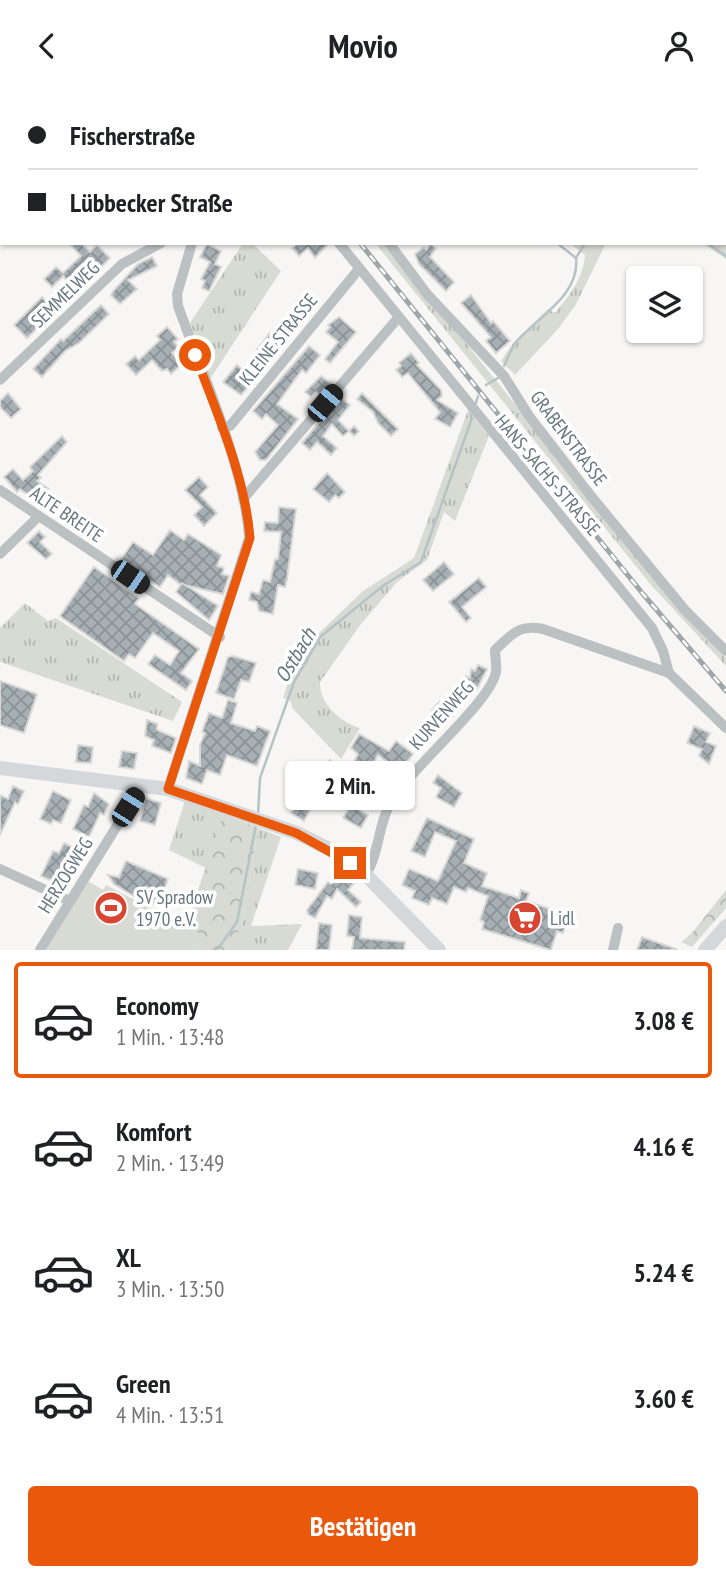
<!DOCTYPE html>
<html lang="de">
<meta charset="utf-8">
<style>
:root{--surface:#fff;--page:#f2f2f2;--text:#202124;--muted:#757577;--line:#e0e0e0;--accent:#ea580c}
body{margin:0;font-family:"PT Sans Narrow",sans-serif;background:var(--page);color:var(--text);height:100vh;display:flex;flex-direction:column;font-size:26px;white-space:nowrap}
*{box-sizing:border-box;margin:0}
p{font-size:23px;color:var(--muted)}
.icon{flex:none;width:38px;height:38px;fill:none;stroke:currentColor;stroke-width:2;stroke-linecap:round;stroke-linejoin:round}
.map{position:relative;height:859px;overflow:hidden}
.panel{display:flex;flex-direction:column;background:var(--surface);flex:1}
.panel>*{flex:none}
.hud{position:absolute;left:0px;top:0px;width:726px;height:154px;box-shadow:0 2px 5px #0004;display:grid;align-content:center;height:154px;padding:0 28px;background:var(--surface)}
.buttons{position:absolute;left:626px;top:175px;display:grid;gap:14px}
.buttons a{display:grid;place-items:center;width:77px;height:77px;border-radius:7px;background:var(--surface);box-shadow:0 2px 5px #0004;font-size:35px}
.end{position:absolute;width:32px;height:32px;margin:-16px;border:9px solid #ea580c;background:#fff;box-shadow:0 0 0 4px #fff}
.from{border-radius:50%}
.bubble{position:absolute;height:49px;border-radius:7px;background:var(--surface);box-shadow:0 2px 5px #0004;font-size:23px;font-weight:700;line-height:49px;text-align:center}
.car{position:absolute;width:21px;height:42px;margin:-21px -10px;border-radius:9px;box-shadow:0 0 5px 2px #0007;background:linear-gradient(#222 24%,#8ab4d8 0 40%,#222 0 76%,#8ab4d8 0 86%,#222 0)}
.hud b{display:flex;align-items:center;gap:24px;height:66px;font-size:26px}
.hud b+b{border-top:2px solid var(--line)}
.hud i{width:18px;height:18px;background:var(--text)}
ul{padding:12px 0 0;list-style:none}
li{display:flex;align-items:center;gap:21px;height:116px;margin:0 14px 10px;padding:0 14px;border:4px solid transparent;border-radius:7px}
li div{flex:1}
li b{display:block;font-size:26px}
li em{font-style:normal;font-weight:700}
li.on{border-color:var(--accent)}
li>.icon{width:63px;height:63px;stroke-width:1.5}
.button{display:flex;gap:14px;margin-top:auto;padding:14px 28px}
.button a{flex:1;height:80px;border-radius:7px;background:var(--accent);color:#fff;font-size:28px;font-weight:700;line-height:80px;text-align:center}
header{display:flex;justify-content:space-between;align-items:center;height:91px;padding:0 28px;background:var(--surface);font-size:32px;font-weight:700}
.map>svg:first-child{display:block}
.grass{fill:url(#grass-tufts)}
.forest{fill:url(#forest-crowns)}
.pitch{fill:#d7dbd3}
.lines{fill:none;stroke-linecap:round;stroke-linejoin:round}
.stream{stroke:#b6c3c6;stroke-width:2.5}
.building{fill:url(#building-cross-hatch);stroke:#d8d8d6;stroke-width:2}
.street{stroke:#bbc1c3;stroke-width:10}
.secondary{stroke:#d4d8db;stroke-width:14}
.rail-casing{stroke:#9ea6aa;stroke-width:5}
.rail{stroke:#fff;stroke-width:2.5;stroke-dasharray:8;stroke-linecap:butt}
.route{stroke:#ea580c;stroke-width:9}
.labels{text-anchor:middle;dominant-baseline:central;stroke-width:7;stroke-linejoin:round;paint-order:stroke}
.street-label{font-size:19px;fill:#64757d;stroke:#fff}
.poi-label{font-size:19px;fill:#64757d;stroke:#fff;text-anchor:start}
.water-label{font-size:21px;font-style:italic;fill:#5e7478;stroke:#fff}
</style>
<header><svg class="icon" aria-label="back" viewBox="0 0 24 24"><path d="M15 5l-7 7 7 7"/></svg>Movio<svg class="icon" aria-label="person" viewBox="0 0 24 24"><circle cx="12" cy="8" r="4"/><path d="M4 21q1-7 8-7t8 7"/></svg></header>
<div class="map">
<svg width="726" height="859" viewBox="0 0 726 859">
<defs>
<pattern id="grass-tufts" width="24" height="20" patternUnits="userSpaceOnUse" patternTransform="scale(1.75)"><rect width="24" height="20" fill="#d7dbd3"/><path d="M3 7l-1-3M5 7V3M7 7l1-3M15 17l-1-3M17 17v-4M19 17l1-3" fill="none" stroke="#b2b6b0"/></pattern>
<pattern id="forest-crowns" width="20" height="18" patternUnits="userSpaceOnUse" patternTransform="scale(1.75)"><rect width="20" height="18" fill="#d7dbd3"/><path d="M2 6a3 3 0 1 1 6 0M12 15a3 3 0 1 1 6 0" fill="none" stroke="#b2b6b0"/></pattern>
<pattern id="building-cross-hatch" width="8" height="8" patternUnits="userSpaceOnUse" patternTransform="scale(1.75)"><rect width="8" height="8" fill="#a6afb3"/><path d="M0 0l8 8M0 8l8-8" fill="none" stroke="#8b9397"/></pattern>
</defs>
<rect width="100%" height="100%" fill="#f7f6f4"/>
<g class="grass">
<path d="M650,0H726V168L702,152H724V2H647Z"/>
<path d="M243,152H252L281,180L210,288L190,232Z"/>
<path d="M375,152H385L691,531L726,566V575L651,494Z"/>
<path d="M569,152H606L575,215L558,238L515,284L501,270L514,251L548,218L555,222C568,206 584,186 585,164Z"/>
<path d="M468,319L489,345L455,430L444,421L427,469L397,491L361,533L320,591C319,612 340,631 360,637L341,668L293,618L290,609L283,607L290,585L318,543L363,500L414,467Z"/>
<path d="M25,512L48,530L56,527L182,611L173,630L0,571V537Z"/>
<path d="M185,710L223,724L206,777L169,759Z"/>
<path d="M258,737L281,746L251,835L302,833L288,859H226L242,836Z"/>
</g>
<g class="forest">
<path d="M223,724L258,737L242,836L226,859H192L201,844L186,835Z"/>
<path d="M726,799V817L692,856L681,851L692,842Z"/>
</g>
<path class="pitch" d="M88,790L103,799L106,794L202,844L192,859H46Z"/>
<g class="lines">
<g class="stream">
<path d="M84,2L86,0"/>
<path d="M633,2L635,0"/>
<path d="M0,68L2,67"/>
<path d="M557,152L576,167"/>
<path d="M707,152L726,165"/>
<path d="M504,275C508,267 511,257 517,250C539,225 580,204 576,167L585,152"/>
<path d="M486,294L498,287"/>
<path d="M475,315L478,305"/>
<path d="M258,724L260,687L294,591L320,546L384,494L421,471L472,327"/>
<path d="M217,859L237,831L256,734"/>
</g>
</g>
<g class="building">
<path d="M69,152H81L90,161L97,154L110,167L100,177L89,167L75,180L85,191L77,199L63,185L52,196L44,188L56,176L63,182L81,165Z"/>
<path d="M298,152H329L315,167L308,157L299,165L292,157Z"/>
<path d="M207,153L221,160L215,173L221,176L209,200L202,197L205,190L201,188L210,171L200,166Z"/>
<path d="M430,153L436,157L430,166L454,191L446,200L419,173L415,163L424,156L426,159Z"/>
<path d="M152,166L157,175L128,189L137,198L120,213L111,204L114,199L138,173Z"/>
<path d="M471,204L491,232L493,230L510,250L496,262L486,250L491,246L461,212Z"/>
<path d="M42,206L55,220L27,247L14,234Z"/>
<path d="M101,214L109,223L79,252L65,260L42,286L33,278L61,248L63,250Z"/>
<path d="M339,226L356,241L330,272L325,268L338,251L326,241L330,236L328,234Z"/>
<path d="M167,236L178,248L174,251L178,256L172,262L182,273L171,283L167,278L162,280L152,269L136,284L126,273L135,265L139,269L160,249L157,245Z"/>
<path d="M270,242L282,252L268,270L256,260Z"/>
<path d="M309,255L320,264L306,282L302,279L277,313L298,328L266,369H260L255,361L278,334L266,323L262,328L253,320Z"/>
<path d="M411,262L419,272L417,274L441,299L442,305L437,309L458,322L450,336L435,328L440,321L408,282L402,286L396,279L401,275L399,272Z"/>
<path d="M237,274L254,289L241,304L223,291Z"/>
<path d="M321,285L331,293L321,305L316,301L311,306L305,301Z"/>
<path d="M8,302L21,318L11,327L0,316V310Z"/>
<path d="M362,302L398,338L391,345L378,332L373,321L357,308Z"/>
<path d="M340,306L350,314L338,329L349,340L354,335L359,340L354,345L349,340L343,345L332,333L323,345L337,357L331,364L317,351L310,359L302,352Z"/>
<path d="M62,345L67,351L38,384L41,387L37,390L49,398L39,412L20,398L17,401L4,386L13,378L23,389L33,380L30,376Z"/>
<path d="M327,382L345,401L339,407L335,404L329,411L313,398Z"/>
<path d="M199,386L208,396L200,404L217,422L204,435L194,424L202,416L185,399Z"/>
<path d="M279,416L296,418L287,488L285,496L278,494L273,523L259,520L257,511L249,509L251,501L259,503L263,489L270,491L275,468H278L281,441L264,440L265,431L278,432Z"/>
<path d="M170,439L184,449L188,443L221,464L217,475L224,477L222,483L229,485L223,503L180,493L168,484L160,496L120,470L133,451L153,464Z"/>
<path d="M39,440L45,446L40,451L52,463L46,468L27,452Z"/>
<path d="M444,471L454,483L433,500L423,489Z"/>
<path d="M94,476L139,507L135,513L199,558L181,582L192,590L186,599L148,573L155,564L170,574L179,560L153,542L135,567L129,563L124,570L60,525Z"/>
<path d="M479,487L486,496L462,516L471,527L466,531L449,511Z"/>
<path d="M182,492L218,515L209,529L176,501Z"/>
<path d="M233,565L256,572L249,591L241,589L234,608L216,602L228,566Z"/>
<path d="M478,574L487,578L477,598L464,592L466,585L470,587L471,578L475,580Z"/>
<path d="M0,590L37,603L24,642L0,634Z"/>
<path d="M450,608L460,617L452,626L443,617L436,625L431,620L440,610L445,614Z"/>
<path d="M228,609L237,612L231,632L255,640L257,635L270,640L257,675L227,664L220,684L207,679L202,693L186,687L189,670L200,675V654L205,642L202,641L209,622L222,627Z"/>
<path d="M147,629L157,633V639L176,647L171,662L152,655L154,649L145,645Z"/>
<path d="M694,635L710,642L706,651L716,655L709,673L699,665L702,658L687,652Z"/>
<path d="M359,643L389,660L396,650L413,663L400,680L378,664L351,714L368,724L361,737L343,727L349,717L334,708L358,663L351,657Z"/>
<path d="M78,654L93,656L91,672L76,671Z"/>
<path d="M122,660L137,662L134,678L119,676Z"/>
<path d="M330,669L340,678L316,708L304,730L291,722L297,712L302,716L310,703L304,698Z"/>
<path d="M438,684L462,702L454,716L436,706L441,697L433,692Z"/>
<path d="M13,695L24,700L18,713L15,711L0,744V704L8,708Z"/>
<path d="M53,700L71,709L61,732L53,729L51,733L40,728Z"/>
<path d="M94,702L109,713L104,724L100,722L89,746L73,738L84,714L88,716Z"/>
<path d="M145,707L161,712L155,734L140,730Z"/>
<path d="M427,727L474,748L464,772L487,782L482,795L519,807L521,799L529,802L526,810L569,824L563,842L557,840L551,859L482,838L484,831L480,829L488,805L468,797L466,801L454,796L447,813L432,807L429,814L412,807L415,800L402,794L409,778L438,790L456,750L435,741L425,766L411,760Z"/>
<path d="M64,752L78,759L74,769L67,766L62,779L67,781L61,794L41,785L53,760L59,762Z"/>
<path d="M126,770L168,788L159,813H147L114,793L108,784L119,786Z"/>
<path d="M298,778L318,782L315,798L295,794Z"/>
<path d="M343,779L354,792L348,799L361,811L356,816L337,798L332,808L327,805L315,827L308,823L307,819L328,791L331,793Z"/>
<path d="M349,824L362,826L360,847L405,851L404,859H352L354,846L347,845Z"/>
<path d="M319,832L332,834L329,859H316Z"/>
<path d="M642,846L676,858V859H637Z"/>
</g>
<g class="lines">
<g class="street">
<path d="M140,0L141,2"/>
<path d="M273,0L275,2"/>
<path d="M334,2L335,0"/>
<path d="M339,152L652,537L663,560L669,582L726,637"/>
<path d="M389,152L427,203L504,285L529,325L591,405L685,519L726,560"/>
<path d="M0,289L122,173L161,152"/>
<path d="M222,337L230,335L359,178"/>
<path d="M0,399L220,546"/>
<path d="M243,408L398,227"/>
<path d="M0,463L39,425"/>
<path d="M168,698L249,447C245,377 202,282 178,215L177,203L192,152"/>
<path d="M0,778L70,810"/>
<path d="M366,784C380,760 378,732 392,709C411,677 493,609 496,580C497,574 495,566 495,559C513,543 518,533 543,538L669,582"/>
<path d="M40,859L143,693"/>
<path d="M613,859L618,837"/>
</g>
<g class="secondary">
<path d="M0,677L168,698L297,742L333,760L366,784L439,859"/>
<path d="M705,859L726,835"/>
</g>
<defs>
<g id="rail">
<path d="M238,0L239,2"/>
<path d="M360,152L643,503L726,600"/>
</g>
</defs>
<use href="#rail" class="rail-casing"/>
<use href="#rail" class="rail"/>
</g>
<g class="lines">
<path class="route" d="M195,264C217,322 245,385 250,447L168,698L296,742L350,772"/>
</g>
<defs>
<symbol id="stadium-disc" viewBox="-11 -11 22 22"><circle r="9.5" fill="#d74633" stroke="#fff"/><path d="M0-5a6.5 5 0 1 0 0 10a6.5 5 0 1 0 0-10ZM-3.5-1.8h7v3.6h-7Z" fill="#fff"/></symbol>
<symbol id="supermarket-disc" viewBox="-11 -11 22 22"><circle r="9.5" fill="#d74633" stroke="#fff"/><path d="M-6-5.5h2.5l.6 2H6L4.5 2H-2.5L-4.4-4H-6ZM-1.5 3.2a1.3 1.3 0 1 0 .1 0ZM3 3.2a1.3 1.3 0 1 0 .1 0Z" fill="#fff"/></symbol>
</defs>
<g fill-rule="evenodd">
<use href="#stadium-disc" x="92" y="798" width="38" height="38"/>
<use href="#supermarket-disc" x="506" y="808" width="38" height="38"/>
</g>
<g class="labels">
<g class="street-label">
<text transform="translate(65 203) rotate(-44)">SEMMELWEG</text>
<text transform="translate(278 248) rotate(-51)">KLEINE STRASSE</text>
<text transform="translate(569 347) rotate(53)">GRABENSTRASSE</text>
<text transform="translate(548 384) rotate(50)">HANS-SACHS-STRASSE</text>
<text transform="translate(67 423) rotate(34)">ALTE BREITE</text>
<text transform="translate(441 624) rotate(-48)">KURVENWEG</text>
<text transform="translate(65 784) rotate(-58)">HERZOGWEG</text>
</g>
<g class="poi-label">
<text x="136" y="806">SV Spradow<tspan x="136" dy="22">1970 e.V.</tspan></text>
<text x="550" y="827">Lidl</text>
</g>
<g class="water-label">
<text transform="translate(295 564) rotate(-59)">Ostbach</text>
</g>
</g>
</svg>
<div class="buttons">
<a><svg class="icon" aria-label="layers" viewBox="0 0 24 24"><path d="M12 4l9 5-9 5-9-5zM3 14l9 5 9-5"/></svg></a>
</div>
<i class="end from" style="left:195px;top:264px"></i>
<i class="end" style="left:350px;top:772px"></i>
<div class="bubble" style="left:285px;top:670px;width:130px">2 Min.</div>
<i class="car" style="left:325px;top:312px;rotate:40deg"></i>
<i class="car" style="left:130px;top:486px;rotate:124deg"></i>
<i class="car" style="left:128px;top:716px;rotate:32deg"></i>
<div class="hud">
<b><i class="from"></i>Fischerstraße</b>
<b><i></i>Lübbecker Straße</b>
</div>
</div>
<section class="panel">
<ul>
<li class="on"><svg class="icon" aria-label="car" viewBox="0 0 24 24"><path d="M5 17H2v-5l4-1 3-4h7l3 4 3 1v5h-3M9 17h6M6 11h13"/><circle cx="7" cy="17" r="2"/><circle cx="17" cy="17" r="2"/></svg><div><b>Economy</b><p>1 Min. · 13:48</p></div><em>3.08 €</em></li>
<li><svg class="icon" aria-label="car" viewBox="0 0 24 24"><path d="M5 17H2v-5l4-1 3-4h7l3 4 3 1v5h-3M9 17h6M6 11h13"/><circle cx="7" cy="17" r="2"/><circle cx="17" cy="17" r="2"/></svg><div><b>Komfort</b><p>2 Min. · 13:49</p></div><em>4.16 €</em></li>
<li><svg class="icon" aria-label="car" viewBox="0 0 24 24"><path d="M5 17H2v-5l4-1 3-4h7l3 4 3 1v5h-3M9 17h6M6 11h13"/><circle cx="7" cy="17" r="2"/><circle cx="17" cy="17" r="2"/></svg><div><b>XL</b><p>3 Min. · 13:50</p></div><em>5.24 €</em></li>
<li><svg class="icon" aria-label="car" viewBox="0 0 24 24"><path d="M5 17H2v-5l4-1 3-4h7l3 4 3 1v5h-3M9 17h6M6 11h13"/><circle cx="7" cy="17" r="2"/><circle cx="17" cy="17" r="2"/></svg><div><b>Green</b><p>4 Min. · 13:51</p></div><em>3.60 €</em></li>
</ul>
<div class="button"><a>Bestätigen</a></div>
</section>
